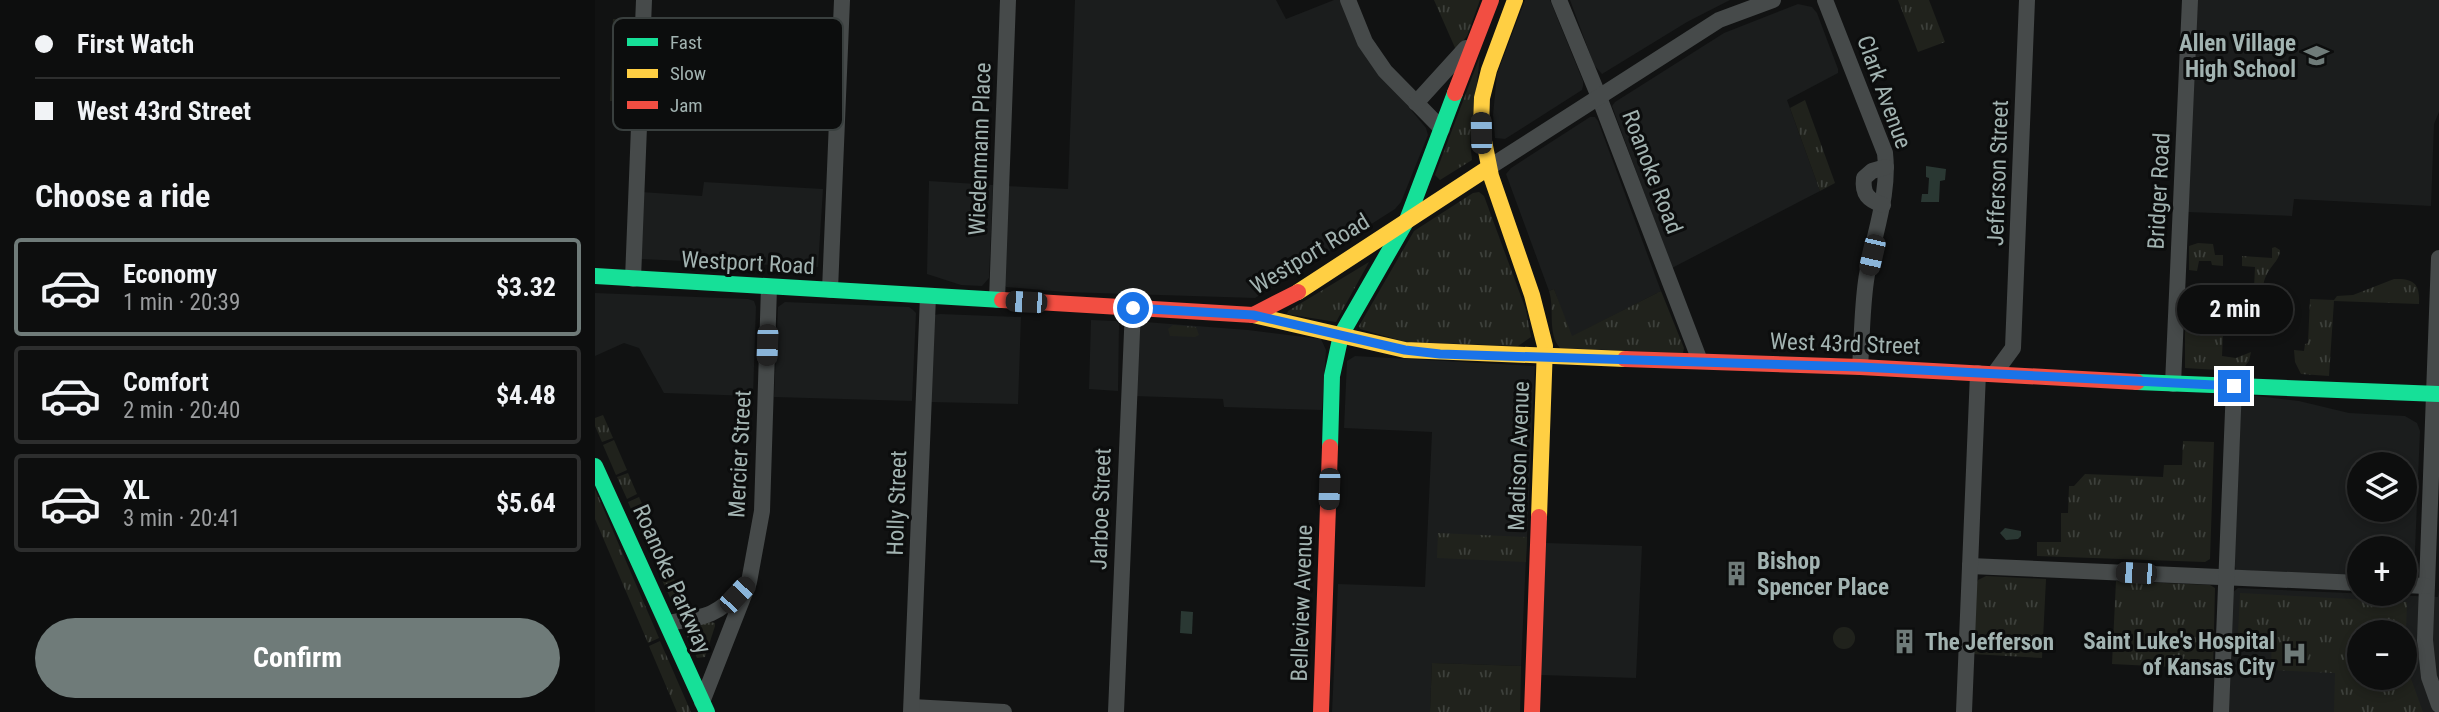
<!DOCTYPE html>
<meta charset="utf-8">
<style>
:root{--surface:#0d0e0e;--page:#1b1c1c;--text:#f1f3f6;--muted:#9a9c9e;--line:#2d2e2e;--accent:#6f7b79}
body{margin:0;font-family:"Roboto Condensed",sans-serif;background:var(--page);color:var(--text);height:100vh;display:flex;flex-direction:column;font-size:26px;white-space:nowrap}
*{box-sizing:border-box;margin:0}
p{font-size:23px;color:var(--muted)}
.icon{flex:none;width:38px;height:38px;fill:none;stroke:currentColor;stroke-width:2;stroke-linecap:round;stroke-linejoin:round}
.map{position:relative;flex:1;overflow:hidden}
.panel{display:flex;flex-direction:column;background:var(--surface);width:595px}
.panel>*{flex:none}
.guide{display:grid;align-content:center;height:154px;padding:0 35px;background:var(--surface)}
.fabs{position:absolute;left:1752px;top:452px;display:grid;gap:14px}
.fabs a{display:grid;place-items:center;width:70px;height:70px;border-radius:50%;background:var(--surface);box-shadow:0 4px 10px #0003,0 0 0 2px var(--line);font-size:35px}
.end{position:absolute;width:32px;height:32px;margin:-16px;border:9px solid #1a73e8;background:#fff;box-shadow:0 0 0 4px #fff}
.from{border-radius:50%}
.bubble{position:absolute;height:49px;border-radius:24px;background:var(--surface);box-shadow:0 4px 10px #0003,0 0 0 2px var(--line);font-size:23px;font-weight:700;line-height:49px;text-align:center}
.car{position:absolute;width:21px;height:42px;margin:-21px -10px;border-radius:9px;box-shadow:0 0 5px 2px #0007;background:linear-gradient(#222 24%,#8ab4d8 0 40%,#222 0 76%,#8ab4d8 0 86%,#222 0)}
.guide b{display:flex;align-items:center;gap:24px;height:66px;font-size:26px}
.guide b+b{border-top:2px solid var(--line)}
.guide i{width:18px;height:18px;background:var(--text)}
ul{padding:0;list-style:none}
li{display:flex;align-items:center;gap:21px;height:98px;margin:0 14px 10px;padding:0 21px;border:4px solid var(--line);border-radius:7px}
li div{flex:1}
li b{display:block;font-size:26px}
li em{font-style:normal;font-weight:700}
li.on{border-color:var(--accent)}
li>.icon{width:63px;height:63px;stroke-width:1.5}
h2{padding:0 35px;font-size:32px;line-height:84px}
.cta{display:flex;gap:14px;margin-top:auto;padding:14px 35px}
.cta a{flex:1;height:80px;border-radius:42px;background:var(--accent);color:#fff;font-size:28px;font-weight:700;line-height:80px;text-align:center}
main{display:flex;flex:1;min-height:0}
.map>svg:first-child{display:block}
.built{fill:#1b1d1d;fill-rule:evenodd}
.grass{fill:url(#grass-tufts);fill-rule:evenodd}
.water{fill:#2a3833}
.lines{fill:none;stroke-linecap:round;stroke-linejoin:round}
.street{stroke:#464a4a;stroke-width:16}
.fast{stroke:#16e098;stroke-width:16}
.slow{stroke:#ffcf43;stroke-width:16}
.jam{stroke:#f24e42;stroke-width:16}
.route{stroke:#1a73e8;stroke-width:9}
.labels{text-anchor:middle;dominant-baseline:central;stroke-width:6;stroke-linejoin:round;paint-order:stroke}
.poi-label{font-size:23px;font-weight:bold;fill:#a2b3b1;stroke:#0c0d0d;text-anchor:end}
.street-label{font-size:23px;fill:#a2b3b1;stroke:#0c0d0d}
.key{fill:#0c0d0d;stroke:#393f3e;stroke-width:2}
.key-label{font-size:19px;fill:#a2b3b1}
</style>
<main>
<section class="panel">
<div class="guide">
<b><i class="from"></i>First Watch</b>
<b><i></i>West 43rd Street</b>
</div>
<h2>Choose a ride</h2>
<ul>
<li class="on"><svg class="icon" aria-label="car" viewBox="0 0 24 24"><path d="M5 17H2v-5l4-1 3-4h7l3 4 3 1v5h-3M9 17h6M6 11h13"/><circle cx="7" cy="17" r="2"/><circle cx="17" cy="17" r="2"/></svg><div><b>Economy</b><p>1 min · 20:39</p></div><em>$3.32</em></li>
<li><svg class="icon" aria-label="car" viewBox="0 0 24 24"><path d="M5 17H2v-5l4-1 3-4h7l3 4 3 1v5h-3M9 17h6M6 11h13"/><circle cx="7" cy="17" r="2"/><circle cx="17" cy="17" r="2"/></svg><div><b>Comfort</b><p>2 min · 20:40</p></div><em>$4.48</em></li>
<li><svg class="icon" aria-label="car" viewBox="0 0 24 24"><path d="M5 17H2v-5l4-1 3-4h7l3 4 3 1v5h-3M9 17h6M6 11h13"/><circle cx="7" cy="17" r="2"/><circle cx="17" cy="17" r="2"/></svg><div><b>XL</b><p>3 min · 20:41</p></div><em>$5.64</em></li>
</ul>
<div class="cta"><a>Confirm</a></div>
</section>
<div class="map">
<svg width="1844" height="712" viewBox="0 0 1844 712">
<defs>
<pattern id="grass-tufts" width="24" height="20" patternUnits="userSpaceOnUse" patternTransform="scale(1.75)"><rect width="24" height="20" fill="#20221c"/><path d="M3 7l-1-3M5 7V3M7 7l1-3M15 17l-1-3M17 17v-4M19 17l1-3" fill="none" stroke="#3d403b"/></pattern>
</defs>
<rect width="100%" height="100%" fill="#111212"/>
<g class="built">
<path d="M480,0H681L691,19L739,0H747L808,100L831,128L833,135L806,202L800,209L660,298L470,292L411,287L409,285L410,186L473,189Z"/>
<path d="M930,0H955L988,81V86L987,90L910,139L900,138L898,115L902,74Z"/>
<path d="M975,0H1135L1092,22L1007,74L999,65Z"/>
<path d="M1600,0H1844V112L1839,124L1836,206L1699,199L1697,216L1592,212Z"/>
<path d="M1203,4L1217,7L1222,13L1243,69V73L1192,100L1225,191L1077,268L1017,106L1020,102L1129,33Z"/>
<path d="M995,117H1000L1003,121L1066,291L976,337L959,289L954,291L911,174L916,168Z"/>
<path d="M334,181L398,185L394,278L387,286L366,285L332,274Z"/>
<path d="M109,182L228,189L223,267L45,259L46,192L107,196Z"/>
<path d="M0,293L153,299L159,301L161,307L158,396L69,393L44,348L29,343L0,356Z"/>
<path d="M190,302L314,307L318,310L321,313L317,401L179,397L183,307Z"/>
<path d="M345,314L426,317L423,404L334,402L339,315Z"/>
<path d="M496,320L521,321L524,324L523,391L494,389Z"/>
<path d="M550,322L653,330L726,339L731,350L727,410L629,407L628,399L539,396L544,324Z"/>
<path d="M760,356L940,366L926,666L837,663L835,712H737L743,584L830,587L837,432L749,428L752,361Z"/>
<path d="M1654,395L1704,401L1754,413L1810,416L1822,423L1825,431L1819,575L1817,579L1810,580V548H1764V577L1641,570L1639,564L1646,402L1647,398ZM1764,464H1810V509H1764Z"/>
<path d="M951,543L1047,546L1041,678L945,675Z"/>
<path d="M1643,588L1843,597L1844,589V712H1633L1638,592ZM1764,632H1810V677H1764Z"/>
</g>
<g class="grass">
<path d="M839,0H885L872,36L861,50Z"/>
<path d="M1303,0H1334L1350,42L1323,52Z"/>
<path d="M18,19H27L24,107H20V101H15Z"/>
<path d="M885,56L875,142L877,160L845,180L840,175Z"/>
<path d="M1210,100L1240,183L1225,191L1195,108Z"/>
<path d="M884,192L889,196L931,310L936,337L923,346L811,342L765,329L764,326L819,231L878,193Z"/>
<path d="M1603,243L1618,244L1620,255H1628V266L1617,265L1616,261H1604L1602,271L1594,270V246Z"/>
<path d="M1680,247L1685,250C1685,263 1670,267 1668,288H1659L1660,267L1647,266V256L1677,258V248Z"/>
<path d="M774,262L741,322L692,314L693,311Z"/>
<path d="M1799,279C1820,278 1825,285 1824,304L1739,301L1734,376L1706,374L1700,362L1699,350L1709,351L1710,344L1713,343L1715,299L1739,300L1742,296L1758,295Z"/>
<path d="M1596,286L1614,287V290H1620L1618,298L1620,311L1629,312V328L1591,326L1592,289Z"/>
<path d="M959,289L977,336L1066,291L1089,348L1088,353L965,348C952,333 960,309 954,291Z"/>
<path d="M578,325L601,327L604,335L600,337L575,336L573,329Z"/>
<path d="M1590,331L1603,332V336H1607L1608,332L1628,333L1627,356L1641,358L1656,352L1654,361L1647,370L1640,371L1590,368Z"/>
<path d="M8,415L18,438L7,442L0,426V418Z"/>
<path d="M19,440L32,470L21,475L8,445Z"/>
<path d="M1588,441L1619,442L1615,559L1610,562L1442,556V542H1466V513H1473L1474,486H1479L1490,474L1568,477L1569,465H1587Z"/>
<path d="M33,473L42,494L32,499L22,477Z"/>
<path d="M0,489L64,638L53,643L0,519Z"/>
<path d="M44,497L76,573L66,577L33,502Z"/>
<path d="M843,533L932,537L931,562L842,558Z"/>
<path d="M78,576L94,615L82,613L67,580Z"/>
<path d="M1391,576L1451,579L1447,658L1377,654L1380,586L1383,580Z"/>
<path d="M1521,581L1615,585L1620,588L1618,669L1517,664Z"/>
<path d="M1645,593L1812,602L1810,662L1828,712H1739L1740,673L1676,670L1677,635L1643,634ZM1764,632H1810V677H1764Z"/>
<path d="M115,622L120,623V626L110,657L102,658L89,629Z"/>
<circle cx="1249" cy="638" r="11"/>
<path d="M65,641L96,712H82L54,646Z"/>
<path d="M837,663L926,666L925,712H835Z"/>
</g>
<g class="water">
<path d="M1331,166L1351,169L1350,180L1345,181L1344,202H1326L1327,194H1333L1334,178L1331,177Z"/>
<path d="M1410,528L1426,531V536L1423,539L1411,540L1405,533Z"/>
<path d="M586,611L598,612L597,634L585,633Z"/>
</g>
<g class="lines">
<g class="street">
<path d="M753,0L770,42L790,71L847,129"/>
<path d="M964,0L1004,97L1105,361"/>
<path d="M1230,0L1290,153C1295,198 1277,237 1271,281C1267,309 1267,338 1265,367"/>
<path d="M821,103L871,48"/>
<path d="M893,168L1124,20L1178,0"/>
<path d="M1288,205C1273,200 1267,194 1269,178L1277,171L1291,167"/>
<path d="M1844,258L1830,640L1834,677L1844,705"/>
<path d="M38,279L49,0"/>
<path d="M235,290L247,0"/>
<path d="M402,300L413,0"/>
<path d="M1399,374L1418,348L1432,0"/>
<path d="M1578,384L1595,0"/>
<path d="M1375,566L1764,583"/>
<path d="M1810,585L1831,586"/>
<path d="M72,623C110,617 121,617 148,588"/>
<path d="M107,702L154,582L167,511L174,287"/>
<path d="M317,707L409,712"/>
<path d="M316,712L333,296"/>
<path d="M521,712L538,308"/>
<path d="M1369,712L1383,373"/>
<path d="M1626,712L1639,386"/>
</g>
<g class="fast">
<path d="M0,276L407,300"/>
<path d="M1542,382L1844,394"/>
<path d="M735,447L737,376L746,335L812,220L860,93"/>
<path d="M0,466L112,712"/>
</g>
<g class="slow">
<path d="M920,0L894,70L887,98L886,126L896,176L937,295L950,346L944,517"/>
<path d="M703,292L893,168"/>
<path d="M658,315L810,350L1030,359"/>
</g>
<g class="jam">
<path d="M860,93L896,0"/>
<path d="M407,300L658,315L703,292"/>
<path d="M1030,359L1265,367L1542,382"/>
<path d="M726,712L735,447"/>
<path d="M937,712L944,517"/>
</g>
</g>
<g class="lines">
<path class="route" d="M538,308L658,315L810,350L845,354L1265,367L1639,386"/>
</g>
<defs>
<symbol id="school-bare" viewBox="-9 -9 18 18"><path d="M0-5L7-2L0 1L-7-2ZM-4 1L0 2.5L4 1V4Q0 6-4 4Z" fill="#6f7b79" stroke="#0c0d0d" stroke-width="2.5" paint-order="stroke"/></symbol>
<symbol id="building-bare" viewBox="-9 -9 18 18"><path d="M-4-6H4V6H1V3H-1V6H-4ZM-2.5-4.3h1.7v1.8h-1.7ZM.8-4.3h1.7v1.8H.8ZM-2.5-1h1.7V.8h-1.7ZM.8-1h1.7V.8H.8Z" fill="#6f7b79" stroke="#0c0d0d" stroke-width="2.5" paint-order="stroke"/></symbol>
<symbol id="hospital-bare" viewBox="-9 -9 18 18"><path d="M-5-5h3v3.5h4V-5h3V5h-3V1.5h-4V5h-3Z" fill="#6f7b79" stroke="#0c0d0d" stroke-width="2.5" paint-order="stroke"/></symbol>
</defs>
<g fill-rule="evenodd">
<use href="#school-bare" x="1704" y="38" width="35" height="35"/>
<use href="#building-bare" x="1124" y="556" width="35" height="35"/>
<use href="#building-bare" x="1292" y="624" width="35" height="35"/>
<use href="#hospital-bare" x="1682" y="636" width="35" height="35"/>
</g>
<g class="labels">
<g class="poi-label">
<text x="1701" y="43">Allen Village<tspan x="1701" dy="26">High School</tspan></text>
<text x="1162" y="561" text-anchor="start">Bishop<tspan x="1162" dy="26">Spencer Place</tspan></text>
<text x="1680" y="641">Saint Luke's Hospital<tspan x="1680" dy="26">of Kansas City</tspan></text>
<text x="1330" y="642" text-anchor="start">The Jefferson</text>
</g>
<g class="street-label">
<text transform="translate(1289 92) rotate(70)">Clark Avenue</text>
<text transform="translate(385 149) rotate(-88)">Wiedenmann Place</text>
<text transform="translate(1057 172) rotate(69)">Roanoke Road</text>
<text transform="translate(1403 173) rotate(-88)">Jefferson Street</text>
<text transform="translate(1564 191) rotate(-87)">Bridger Road</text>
<text transform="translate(715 254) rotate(-31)">Westport Road</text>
<text transform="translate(153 263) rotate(3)">Westport Road</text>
<text transform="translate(1250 344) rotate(2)">West 43rd Street</text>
<text transform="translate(145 454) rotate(-87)">Mercier Street</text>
<text transform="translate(924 456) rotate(-88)">Madison Avenue</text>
<text transform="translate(302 503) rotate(-88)">Holly Street</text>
<text transform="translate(506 509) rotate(-88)">Jarboe Street</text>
<text transform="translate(77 579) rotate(66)">Roanoke Parkway</text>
<text transform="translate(707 603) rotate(-88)">Belleview Avenue</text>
</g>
</g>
<rect x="18" y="18" width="230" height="112" rx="10" class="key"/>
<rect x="32" y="38" width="31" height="8" fill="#16e098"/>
<rect x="32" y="69" width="31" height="9" fill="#ffcf43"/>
<rect x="32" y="101" width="31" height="8" fill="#f24e42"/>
<g class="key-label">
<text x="75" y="49">Fast</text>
<text x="75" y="80">Slow</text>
<text x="75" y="112">Jam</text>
</g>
</svg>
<div class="fabs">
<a><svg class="icon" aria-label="layers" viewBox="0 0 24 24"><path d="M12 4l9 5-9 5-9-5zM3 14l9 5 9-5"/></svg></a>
<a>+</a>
<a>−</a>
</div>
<i class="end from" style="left:538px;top:308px"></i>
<i class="end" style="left:1639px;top:386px"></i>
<div class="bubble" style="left:1582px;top:285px;width:116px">2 min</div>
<i class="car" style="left:886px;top:133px;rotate:359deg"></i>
<i class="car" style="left:1277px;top:255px;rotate:193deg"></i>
<i class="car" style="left:431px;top:302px;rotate:273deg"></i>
<i class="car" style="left:172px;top:345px;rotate:182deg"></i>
<i class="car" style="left:734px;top:489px;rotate:182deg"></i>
<i class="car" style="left:1541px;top:573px;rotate:273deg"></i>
<i class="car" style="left:142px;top:595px;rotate:43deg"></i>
</div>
</main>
